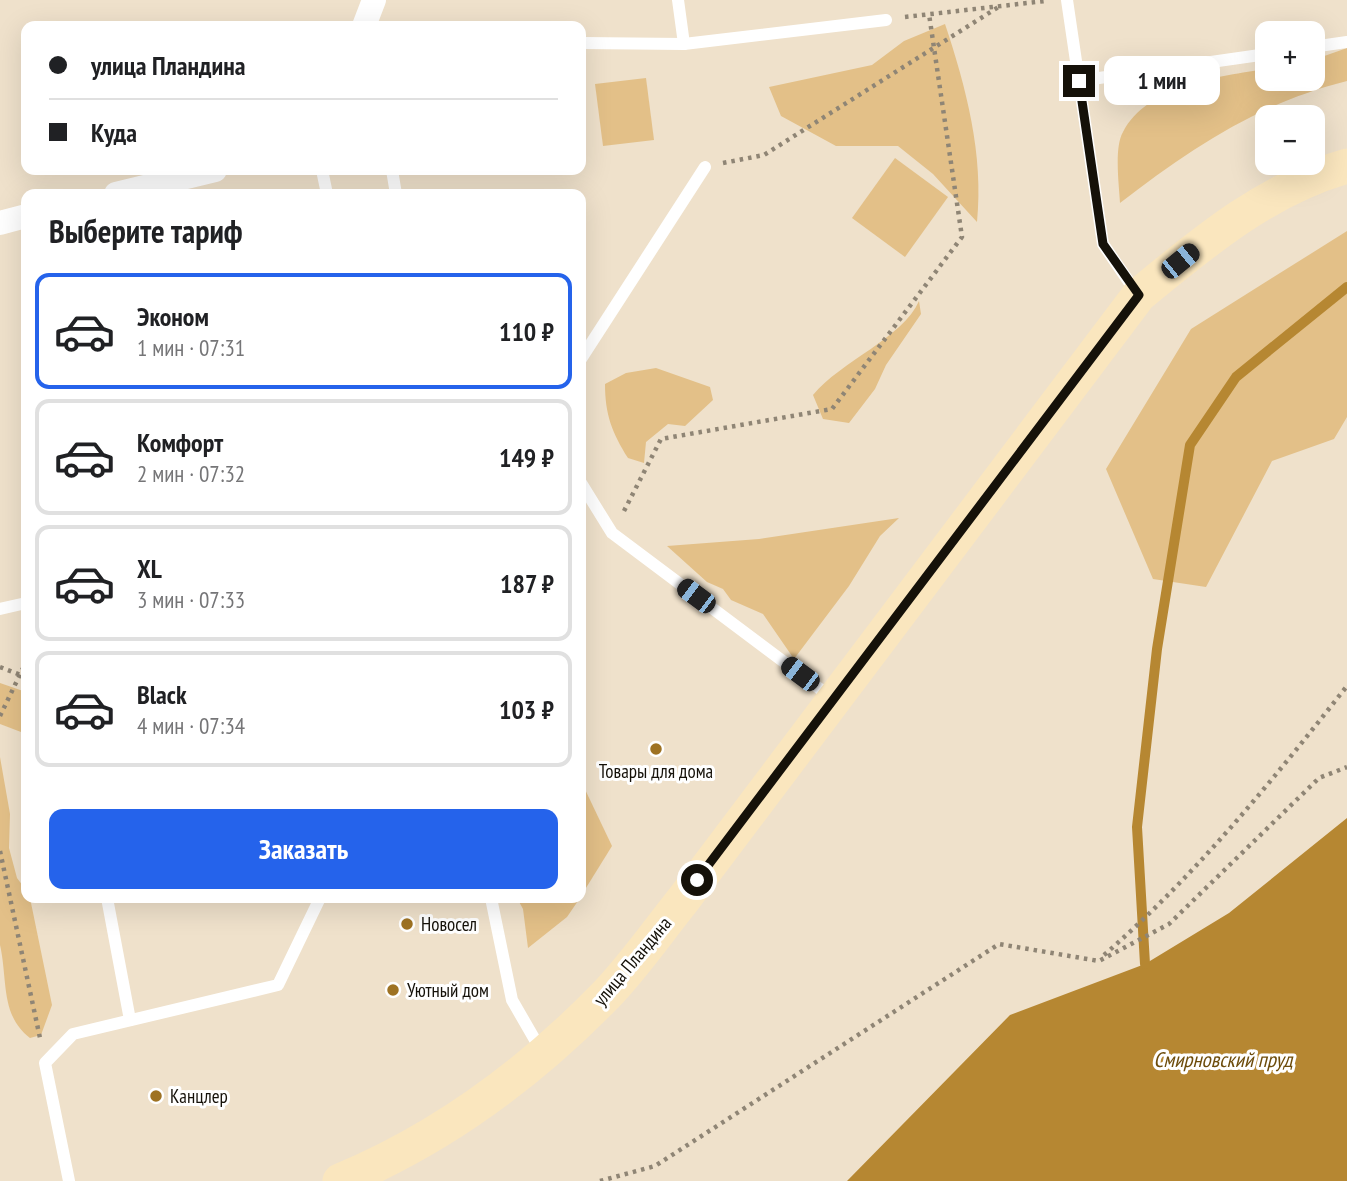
<!DOCTYPE html>
<html lang="ru">
<meta charset="utf-8">
<style>
:root{--surface:#fff;--page:#f6f6f6;--text:#202124;--muted:#757577;--line:#e0e0e0;--accent:#2563eb}
body{margin:0;font-family:"PT Sans Narrow",sans-serif;background:var(--page);color:var(--text);height:100vh;display:flex;flex-direction:column;font-size:26px;white-space:nowrap}
*{box-sizing:border-box;margin:0}
p{font-size:23px;color:var(--muted)}
.icon{flex:none;width:38px;height:38px;fill:none;stroke:currentColor;stroke-width:2;stroke-linecap:round;stroke-linejoin:round}
.map{position:relative;flex:1;overflow:hidden}
.side{position:absolute;left:21px;top:189px;width:565px;height:714px;display:flex;flex-direction:column;background:var(--surface);border-radius:14px;box-shadow:0 7px 28px #0002}
.side>*{flex:none}
.top-card{position:absolute;left:21px;top:21px;width:565px;height:154px;border-radius:14px;box-shadow:0 7px 28px #0002;display:grid;align-content:center;height:154px;padding:0 28px;background:var(--surface)}
.fabs{position:absolute;left:1255px;top:21px;display:grid;gap:14px}
.fabs a{display:grid;place-items:center;width:70px;height:70px;border-radius:14px;background:var(--surface);box-shadow:0 7px 28px #0002;font-size:35px}
.end{position:absolute;width:32px;height:32px;margin:-16px;border:9px solid #151109;background:#fff;box-shadow:0 0 0 4px #fff}
.from{border-radius:50%}
.bubble{position:absolute;height:49px;border-radius:14px;background:var(--surface);box-shadow:0 7px 28px #0002;font-size:23px;font-weight:600;line-height:49px;text-align:center}
.car{position:absolute;width:21px;height:42px;margin:-21px -10px;border-radius:9px;box-shadow:0 0 5px 2px #0007;background:linear-gradient(#222 24%,#8ab4d8 0 40%,#222 0 76%,#8ab4d8 0 86%,#222 0)}
.top-card b{display:flex;align-items:center;gap:24px;height:66px;font-size:26px}
.top-card b+b{border-top:2px solid var(--line)}
.top-card i{width:18px;height:18px;background:var(--text)}
ul{padding:0;list-style:none}
li{display:flex;align-items:center;gap:21px;height:116px;margin:0 14px 10px;padding:0 14px;border:4px solid var(--line);border-radius:14px}
li div{flex:1}
li b{display:block;font-size:26px}
li em{font-style:normal;font-weight:600}
li.on{border-color:var(--accent)}
li>.icon{width:63px;height:63px;stroke-width:1.5}
h2{padding:0 28px;font-size:32px;line-height:84px}
.button{display:flex;gap:14px;margin-top:auto;padding:14px 28px}
.button a{flex:1;height:80px;border-radius:14px;background:var(--accent);color:#fff;font-size:28px;font-weight:600;line-height:80px;text-align:center}
.map>svg:first-child{display:block}
.green{fill:#e3c088}
.water{fill:#b68732}
.lines{fill:none;stroke-linecap:round;stroke-linejoin:round}
.stream{stroke:#b68732;stroke-width:10}
.path{stroke:#8f8575;stroke-width:4.5;stroke-dasharray:3.5 5;stroke-linecap:butt}
.lane{stroke:#fff;stroke-width:12}
.street{stroke:#fff;stroke-width:24}
.secondary{stroke:#fae6be;stroke-width:35}
.route{stroke:#151109;stroke-width:9}
.poi-dot{fill:#9e7222;stroke:#fff;stroke-width:2.5}
.labels{text-anchor:middle;dominant-baseline:central;stroke-width:6;stroke-linejoin:round;paint-order:stroke}
.poi-label{font-size:19px;fill:#151109;stroke:#fff;text-anchor:start}
.street-label{font-size:19px;fill:#151109;stroke:#fff}
.water-label{font-size:21px;font-style:italic;fill:#6d4c0b;stroke:#fff}
</style>
<div class="map">
<svg width="1347" height="1181" viewBox="0 0 1347 1181">
<rect width="100%" height="100%" fill="#efe1cb"/>
<g class="green">
<path d="M945,24C966,87 984,155 977,222L933,174L898,146H836L781,116L769,87L872,65L904,41Z"/>
<path d="M1347,48V81C1259,103 1191,148 1120,203C1119,185 1114,147 1123,132C1148,85 1219,76 1267,69V79H1312L1313,60Z"/>
<path d="M646,78L654,140L603,146L595,84Z"/>
<path d="M895,158L948,197L905,257L852,218Z"/>
<path d="M1347,231V417L1334,439L1272,461L1206,587L1153,579L1106,469L1191,329Z"/>
<path d="M919,301L921,314L886,365L875,389L849,423L823,419L813,395C841,361 903,338 919,301Z"/>
<path d="M656,368L710,387L713,400L685,426L668,424L646,442L644,463L628,458C612,433 605,414 605,384L626,373Z"/>
<path d="M899,518L880,536L849,586L794,659L763,614L731,600L723,589L707,582L667,546L759,539Z"/>
<path d="M0,683L26,692V717L21,732L0,724Z"/>
<path d="M0,757L10,814L9,848L17,878L26,890V898H30L52,1005L41,1035L30,1038C0,1015 8,980 0,945Z"/>
<path d="M581,781L612,846L581,896Z"/>
<path d="M517,898H580L567,917L528,948L523,909Z"/>
</g>
<path class="water" d="M1347,818V1181H847L1010,1015L1145,964L1229,913Z"/>
<g class="lines">
<path class="stream" d="M1145,964L1137,827L1157,649L1190,445L1236,377L1347,287"/>
<g class="path">
<path d="M905,17L1045,1"/>
<path d="M723,163L764,155L1000,6"/>
<path d="M624,511L661,439L832,409L962,237L929,14"/>
<path d="M0,667L26,677"/>
<path d="M0,716L26,662"/>
<path d="M0,851L40,1038"/>
<path d="M1104,955C1196,875 1272,781 1347,686"/>
<path d="M600,1181L655,1166L999,944L1099,961L1169,924L1319,778L1347,767"/>
</g>
<g class="lane">
<path d="M678,0L684,44"/>
<path d="M1067,0L1103,244L1138,295"/>
<path d="M581,43L684,44L886,20"/>
<path d="M1312,47L1347,42"/>
<path d="M1078,81L1267,54"/>
<path d="M322,170L327,194"/>
<path d="M392,170L396,194"/>
<path d="M581,359L705,167"/>
<path d="M581,483L612,533L832,698"/>
<path d="M0,609L26,603"/>
<path d="M107,898L130,1020"/>
<path d="M491,898L512,1000L542,1052"/>
<path d="M69,1181L45,1063L73,1034L278,985L320,898"/>
</g>
<g class="street">
<path d="M364,26L374,0"/>
<path d="M116,194L215,170"/>
<path d="M0,223L26,216"/>
</g>
<path class="secondary" d="M340,1181C441,1139 530,1073 606,995C634,966 658,931 683,900L1139,295C1201,244 1267,188 1347,166"/>
</g>
<g class="lines">
<path class="route" d="M697,880L1139,295L1103,244L1079,81"/>
</g>
<g class="poi-dot">
<circle cx="656" cy="749" r="7"/>
<circle cx="407" cy="924" r="7"/>
<circle cx="393" cy="990" r="7"/>
<circle cx="156" cy="1096" r="7"/>
</g>
<g class="labels">
<g class="poi-label">
<text x="656" y="771" text-anchor="middle">Товары для дома</text>
<text x="421" y="924">Новосел</text>
<text x="407" y="990">Уютный дом</text>
<text x="170" y="1096">Канцлер</text>
</g>
<g class="street-label">
<text transform="translate(632 961) rotate(-50)">улица Пландина</text>
</g>
<g class="water-label">
<text x="1223" y="1059">Смирновский пруд</text>
</g>
</g>
</svg>
<div class="fabs">
<a>+</a>
<a>−</a>
</div>
<i class="end from" style="left:697px;top:880px"></i>
<i class="end" style="left:1079px;top:81px"></i>
<div class="bubble" style="left:1104px;top:56px;width:116px">1 мин</div>
<i class="car" style="left:1180px;top:261px;rotate:51deg"></i>
<i class="car" style="left:696px;top:596px;rotate:307deg"></i>
<i class="car" style="left:800px;top:674px;rotate:307deg"></i>
<div class="top-card">
<b><i class="from"></i>улица Пландина</b>
<b><i></i>Куда</b>
</div>
<section class="side">
<h2>Выберите тариф</h2>
<ul>
<li class="on"><svg class="icon" aria-label="car" viewBox="0 0 24 24"><path d="M5 17H2v-5l4-1 3-4h7l3 4 3 1v5h-3M9 17h6M6 11h13"/><circle cx="7" cy="17" r="2"/><circle cx="17" cy="17" r="2"/></svg><div><b>Эконом</b><p>1 мин · 07:31</p></div><em>110 ₽</em></li>
<li><svg class="icon" aria-label="car" viewBox="0 0 24 24"><path d="M5 17H2v-5l4-1 3-4h7l3 4 3 1v5h-3M9 17h6M6 11h13"/><circle cx="7" cy="17" r="2"/><circle cx="17" cy="17" r="2"/></svg><div><b>Комфорт</b><p>2 мин · 07:32</p></div><em>149 ₽</em></li>
<li><svg class="icon" aria-label="car" viewBox="0 0 24 24"><path d="M5 17H2v-5l4-1 3-4h7l3 4 3 1v5h-3M9 17h6M6 11h13"/><circle cx="7" cy="17" r="2"/><circle cx="17" cy="17" r="2"/></svg><div><b>XL</b><p>3 мин · 07:33</p></div><em>187 ₽</em></li>
<li><svg class="icon" aria-label="car" viewBox="0 0 24 24"><path d="M5 17H2v-5l4-1 3-4h7l3 4 3 1v5h-3M9 17h6M6 11h13"/><circle cx="7" cy="17" r="2"/><circle cx="17" cy="17" r="2"/></svg><div><b>Black</b><p>4 мин · 07:34</p></div><em>103 ₽</em></li>
</ul>
<div class="button"><a>Заказать</a></div>
</section>
</div>
